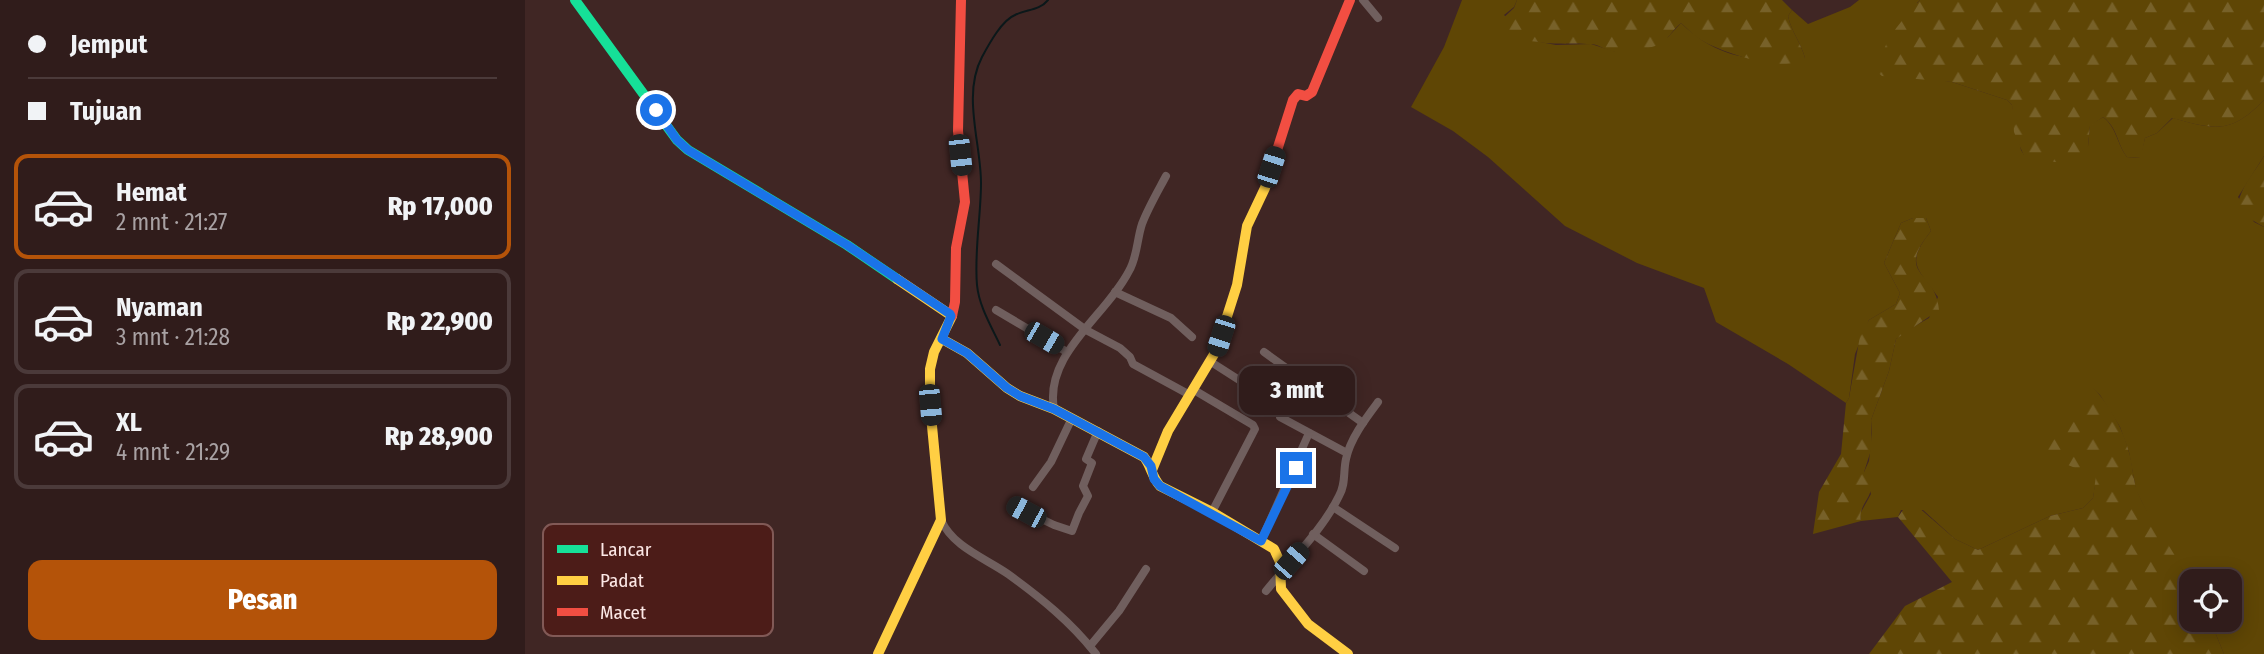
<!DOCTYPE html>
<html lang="id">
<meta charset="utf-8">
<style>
:root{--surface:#301c1b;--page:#382524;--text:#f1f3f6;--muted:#a8a1a3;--line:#4b3a3a;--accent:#b45309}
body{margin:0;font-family:"Fira Sans Condensed",sans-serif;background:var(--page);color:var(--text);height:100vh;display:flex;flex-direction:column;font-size:26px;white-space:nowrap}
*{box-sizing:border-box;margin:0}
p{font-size:23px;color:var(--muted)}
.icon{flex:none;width:38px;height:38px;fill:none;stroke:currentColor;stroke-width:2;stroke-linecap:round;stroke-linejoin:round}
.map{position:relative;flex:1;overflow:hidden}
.side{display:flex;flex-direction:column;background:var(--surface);width:525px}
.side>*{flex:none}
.top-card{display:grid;align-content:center;height:154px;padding:0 28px;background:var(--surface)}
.fabs{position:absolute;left:1654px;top:569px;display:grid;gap:14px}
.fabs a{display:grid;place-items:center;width:63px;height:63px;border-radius:14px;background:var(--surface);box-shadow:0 4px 18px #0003,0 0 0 2px var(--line);font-size:35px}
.end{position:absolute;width:32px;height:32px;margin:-16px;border:9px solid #1a73e8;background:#fff;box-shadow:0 0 0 4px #fff}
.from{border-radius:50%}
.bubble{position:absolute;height:49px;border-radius:14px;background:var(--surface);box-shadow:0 4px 18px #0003,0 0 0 2px var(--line);font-size:23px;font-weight:800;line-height:49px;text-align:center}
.car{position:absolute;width:21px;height:42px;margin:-21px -10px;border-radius:9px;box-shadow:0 0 5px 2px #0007;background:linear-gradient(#222 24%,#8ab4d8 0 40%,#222 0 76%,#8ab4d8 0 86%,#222 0)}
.top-card b{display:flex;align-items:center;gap:24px;height:66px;font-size:26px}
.top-card b+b{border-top:2px solid var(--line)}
.top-card i{width:18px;height:18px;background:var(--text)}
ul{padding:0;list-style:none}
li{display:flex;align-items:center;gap:21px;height:105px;margin:0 14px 10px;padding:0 14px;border:4px solid var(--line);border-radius:14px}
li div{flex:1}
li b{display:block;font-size:26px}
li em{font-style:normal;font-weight:800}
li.selected{border-color:var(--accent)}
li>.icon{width:63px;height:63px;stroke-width:1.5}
.action{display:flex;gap:14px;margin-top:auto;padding:14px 28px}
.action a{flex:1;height:80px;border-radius:14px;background:var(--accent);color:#fff;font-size:28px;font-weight:800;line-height:80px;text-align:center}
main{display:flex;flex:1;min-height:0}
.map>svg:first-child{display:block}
.green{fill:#5f4605}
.forest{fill:url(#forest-firs)}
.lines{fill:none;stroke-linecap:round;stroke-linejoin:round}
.stream{stroke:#0b181a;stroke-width:2}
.street{stroke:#705f5e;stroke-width:8}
.fast{stroke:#16e098;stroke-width:10}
.slow{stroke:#ffcf43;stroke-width:10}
.jam{stroke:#f24e42;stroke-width:10}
.route{stroke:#1a73e8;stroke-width:9}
.key{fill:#4c1c18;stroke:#815956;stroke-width:2}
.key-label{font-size:19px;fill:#fce8e6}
</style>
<main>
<section class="side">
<div class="top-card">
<b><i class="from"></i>Jemput</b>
<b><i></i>Tujuan</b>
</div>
<ul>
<li class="selected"><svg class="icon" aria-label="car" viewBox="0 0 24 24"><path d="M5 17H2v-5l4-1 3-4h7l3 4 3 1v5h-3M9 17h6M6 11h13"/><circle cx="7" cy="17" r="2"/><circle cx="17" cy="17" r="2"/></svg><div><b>Hemat</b><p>2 mnt · 21:27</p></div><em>Rp 17,000</em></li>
<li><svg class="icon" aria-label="car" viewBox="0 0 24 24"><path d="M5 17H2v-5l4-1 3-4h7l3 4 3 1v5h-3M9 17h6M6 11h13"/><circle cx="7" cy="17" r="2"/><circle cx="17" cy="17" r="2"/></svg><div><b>Nyaman</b><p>3 mnt · 21:28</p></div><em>Rp 22,900</em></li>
<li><svg class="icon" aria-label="car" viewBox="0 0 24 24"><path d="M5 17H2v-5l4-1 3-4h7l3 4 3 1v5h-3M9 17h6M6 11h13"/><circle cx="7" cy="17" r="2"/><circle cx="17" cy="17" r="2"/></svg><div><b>XL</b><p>4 mnt · 21:29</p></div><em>Rp 28,900</em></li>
</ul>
<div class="action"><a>Pesan</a></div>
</section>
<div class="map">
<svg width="1739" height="654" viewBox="0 0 1739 654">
<defs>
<pattern id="forest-firs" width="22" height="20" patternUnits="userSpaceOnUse" patternTransform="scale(1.75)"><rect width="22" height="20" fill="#5f4605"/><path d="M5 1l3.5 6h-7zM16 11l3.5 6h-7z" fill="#776129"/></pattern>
</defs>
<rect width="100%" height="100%" fill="#402624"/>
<path class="green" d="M937,0H992L989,7L979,15L1005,40L1031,45L1066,44L1091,52L1122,48L1143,37L1156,23C1194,60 1230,62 1280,58C1276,43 1266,31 1263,16L1267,10L1283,24L1325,7L1334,0H1395L1392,3L1401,78L1427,82L1482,100L1487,105L1496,150L1499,155L1563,146L1565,125L1578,117C1592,128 1592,144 1602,157L1615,158L1620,138L1632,133L1648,118C1690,130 1706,134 1739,100V156L1713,197L1729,222L1739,227V654H1699L1685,620H1704V581H1666V591L1662,585L1659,572L1630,529L1611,490L1604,452L1595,427L1575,395L1566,386L1557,399L1573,468L1568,498L1558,508L1525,516L1453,550L1430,539L1398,510H1376L1373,517L1336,521L1335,514L1346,494L1339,472L1344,461L1347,434L1346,420L1364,371L1371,339L1381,331L1404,318L1413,297C1392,267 1380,264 1406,231L1401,218H1388L1376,223L1359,263L1375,293L1371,304L1344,320L1330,354L1324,398L1321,403L1263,364L1191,322L1179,288L1112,263L1040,226L963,157L928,131L886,107L919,47Z"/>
<g class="forest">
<path d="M992,0H1257L1267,10L1263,16C1266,31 1276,43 1280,58C1260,74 1199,53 1178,41C1170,37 1163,29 1156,23C1148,29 1143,40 1133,45C1122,49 1102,54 1090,52C1081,51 1074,44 1065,44C1040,43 988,48 974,22L989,8Z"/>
<path d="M1395,0H1739V100C1706,134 1691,130 1647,118L1632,133L1620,138L1616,158L1602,157C1592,144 1593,128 1578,117L1565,126L1563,146L1557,157L1530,162L1499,156L1489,132L1487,105L1482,100L1427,82L1357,76L1351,71C1362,36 1372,26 1395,0Z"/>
<path d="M1739,156V227L1712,211C1714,188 1728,175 1739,156Z"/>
<path d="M1388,218H1401L1406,231C1369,277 1411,269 1414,310L1371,339L1364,371L1346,420L1347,447L1339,472L1343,474C1354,497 1332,502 1336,521L1288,534L1294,492L1316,454L1321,403L1324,398L1335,336L1344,320L1371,304L1375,293L1359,263L1376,223Z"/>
<path d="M1566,385C1584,404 1599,430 1605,456C1608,468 1608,482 1613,493C1627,527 1658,558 1666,592C1668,600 1666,611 1666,620H1685L1699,654H1344L1380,606L1427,582L1373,517L1385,500L1430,539L1453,550L1525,516L1558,508L1568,498L1572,468L1560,472L1526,458L1516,450Z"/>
</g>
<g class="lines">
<path class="stream" d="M475,345C466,326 454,306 452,285C449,252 456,216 456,183C456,143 437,95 457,57C464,44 477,20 490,15C502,9 514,11 523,0"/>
<g class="street">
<path d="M838,0L853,18"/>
<path d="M471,264L561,330L595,348L605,357L608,364L665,395"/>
<path d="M590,292L646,318L667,337"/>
<path d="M471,310L542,352"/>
<path d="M739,352L838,423"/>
<path d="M686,362L758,408L755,417L822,453"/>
<path d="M669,390L728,425L730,429L687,512"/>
<path d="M529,409C519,354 581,316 604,271C612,258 612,239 617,224C623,208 633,191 641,176"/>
<path d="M508,487L526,462L547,418"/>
<path d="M488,505L529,525L547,531L554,513L563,496L558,486L567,463L561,459L573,431"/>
<path d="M808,507L870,548"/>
<path d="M416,520C428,547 460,558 483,574C516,598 546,622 571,654"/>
<path d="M788,534L839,571"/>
<path d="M736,541L784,433"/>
<path d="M741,591C765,561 797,531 814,496C821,484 818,472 821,459C825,439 841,418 853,402"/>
<path d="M565,646L594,611L621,569"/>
</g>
<path class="fast" d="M50,0L152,140L163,150L322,245L372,279"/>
<g class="slow">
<path d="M417,339L442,353L482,388L495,396L529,409L619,457C626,466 627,477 635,486L687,512L749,549L755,562L756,589L783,624L823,654"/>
<path d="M627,470L643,431L691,351L712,285L722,226L740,188L747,166"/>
<path d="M353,654L416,520L405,405V369L409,352L427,316L372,279"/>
</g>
<g class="jam">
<path d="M747,166L768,100L773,94L781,96L787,92L825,0"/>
<path d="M427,316L430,302L431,248L440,202L433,131L436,0"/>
</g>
</g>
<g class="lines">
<path class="route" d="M131,110L152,140L163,150L322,245L425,314L426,316L417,339L442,353L482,388L495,396L529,409L619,457L626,466L629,479L635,486L736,541L771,468"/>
</g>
<rect x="18" y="524" width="230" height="112" rx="10" class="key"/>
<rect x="32" y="545" width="31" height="8" fill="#16e098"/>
<rect x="32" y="576" width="31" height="9" fill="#ffcf43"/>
<rect x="32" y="608" width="31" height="8" fill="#f24e42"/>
<g class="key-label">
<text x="75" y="556">Lancar</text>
<text x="75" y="587">Padat</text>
<text x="75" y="619">Macet</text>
</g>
</svg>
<div class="fabs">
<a><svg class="icon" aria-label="locate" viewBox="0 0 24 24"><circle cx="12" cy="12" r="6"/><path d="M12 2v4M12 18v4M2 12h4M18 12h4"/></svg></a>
</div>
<i class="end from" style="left:131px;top:110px"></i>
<i class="end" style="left:771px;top:468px"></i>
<div class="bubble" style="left:714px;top:366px;width:116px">3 mnt</div>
<i class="car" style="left:435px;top:155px;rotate:174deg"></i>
<i class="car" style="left:746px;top:167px;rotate:18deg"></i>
<i class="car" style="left:696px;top:336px;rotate:198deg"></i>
<i class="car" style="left:519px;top:338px;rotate:120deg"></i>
<i class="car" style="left:405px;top:405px;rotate:175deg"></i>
<i class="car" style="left:501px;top:512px;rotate:298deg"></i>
<i class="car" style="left:766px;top:561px;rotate:41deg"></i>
</div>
</main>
